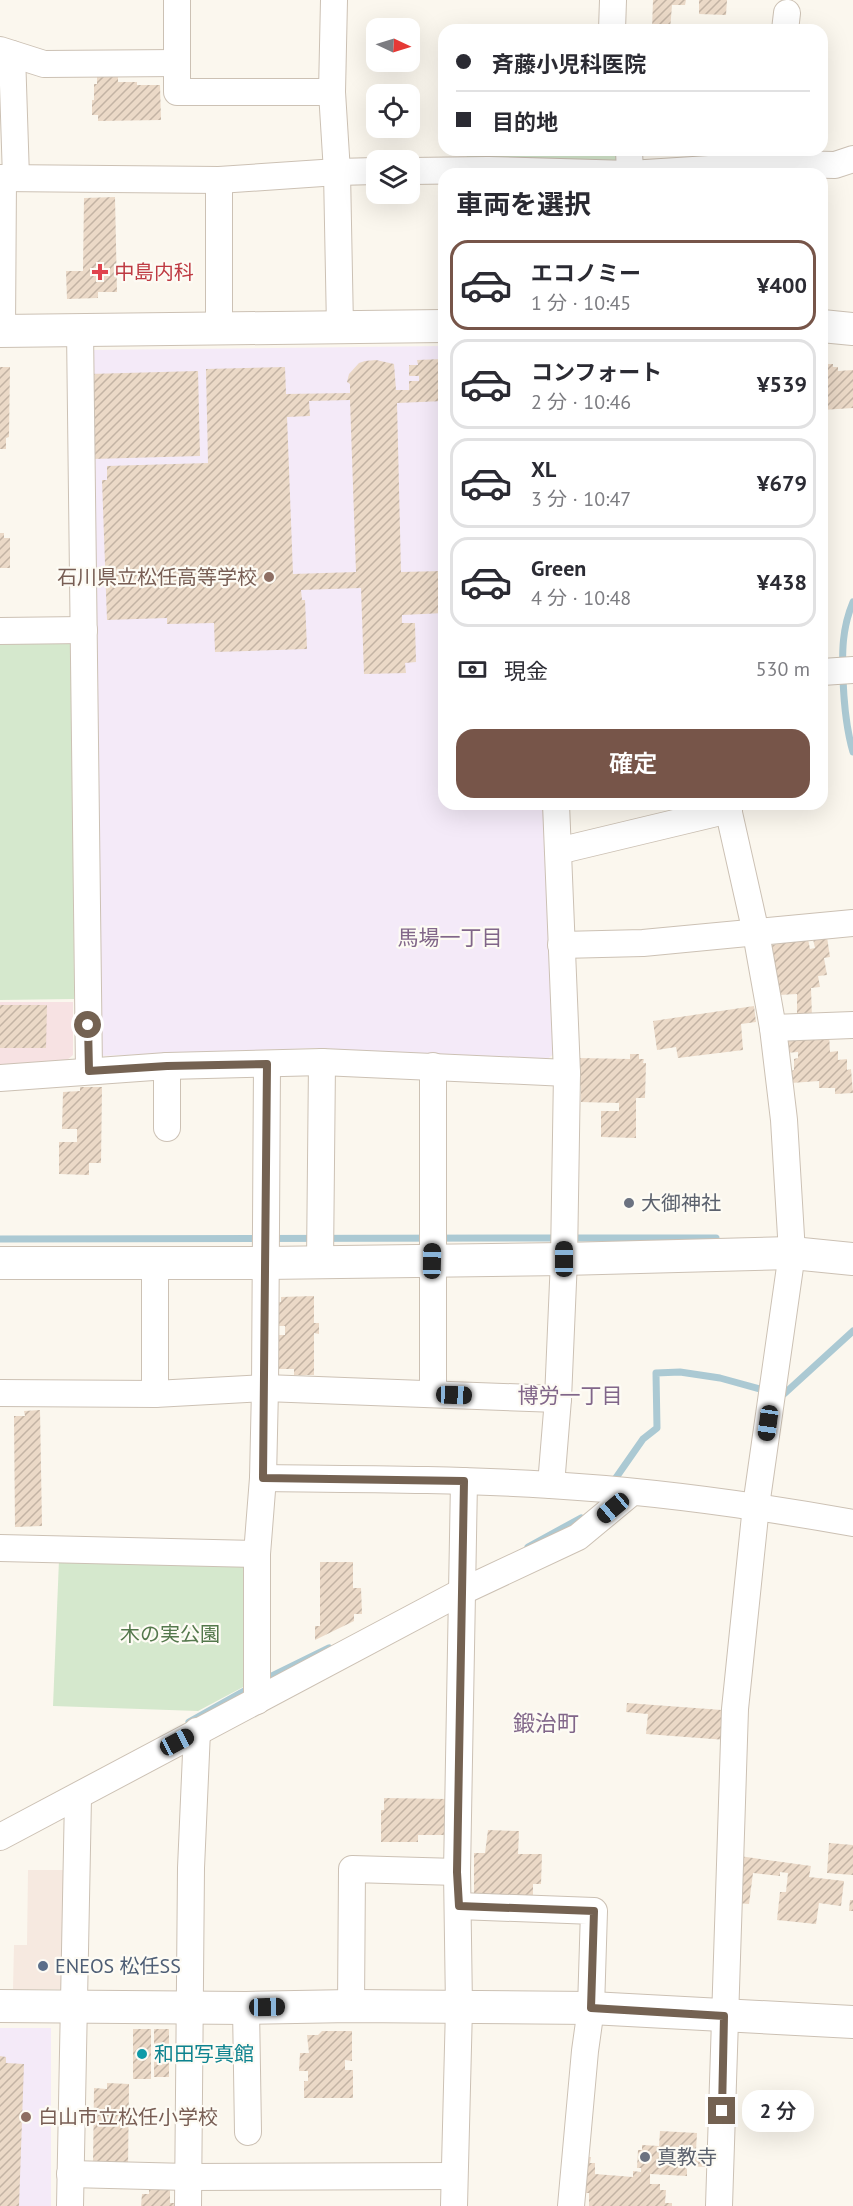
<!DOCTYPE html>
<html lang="ja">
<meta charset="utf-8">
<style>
:root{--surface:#fff;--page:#f7f7f7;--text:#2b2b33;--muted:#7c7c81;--line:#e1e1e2;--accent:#775549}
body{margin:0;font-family:"PT Sans","Noto Sans JP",sans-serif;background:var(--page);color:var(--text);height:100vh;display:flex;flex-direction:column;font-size:22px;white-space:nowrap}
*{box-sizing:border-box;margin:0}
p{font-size:20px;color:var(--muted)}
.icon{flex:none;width:33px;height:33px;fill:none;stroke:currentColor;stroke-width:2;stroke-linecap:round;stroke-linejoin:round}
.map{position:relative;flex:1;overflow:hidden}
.drawer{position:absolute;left:438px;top:168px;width:390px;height:642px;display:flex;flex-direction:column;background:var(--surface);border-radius:18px;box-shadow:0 6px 24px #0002}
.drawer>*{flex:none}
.banner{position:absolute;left:438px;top:24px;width:390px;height:132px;border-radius:18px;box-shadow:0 6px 24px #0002;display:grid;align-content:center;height:132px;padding:0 18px;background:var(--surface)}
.needle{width:39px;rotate:94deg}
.fabs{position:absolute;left:366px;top:18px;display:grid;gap:12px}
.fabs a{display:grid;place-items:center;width:54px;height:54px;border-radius:12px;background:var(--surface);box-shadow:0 6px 24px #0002;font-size:30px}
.end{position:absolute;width:27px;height:27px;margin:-14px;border:8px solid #746252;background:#fff;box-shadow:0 0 0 3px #fff}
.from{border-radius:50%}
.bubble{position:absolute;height:42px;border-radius:18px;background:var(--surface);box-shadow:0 6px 24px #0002;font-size:20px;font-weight:600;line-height:42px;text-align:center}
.car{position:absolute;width:18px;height:36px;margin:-18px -9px;border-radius:8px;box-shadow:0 0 4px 2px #0007;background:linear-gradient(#222 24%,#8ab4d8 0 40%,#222 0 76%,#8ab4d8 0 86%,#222 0)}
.banner b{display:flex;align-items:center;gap:21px;height:57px;font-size:22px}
.banner b+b{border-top:2px solid var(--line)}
.banner i{width:15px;height:15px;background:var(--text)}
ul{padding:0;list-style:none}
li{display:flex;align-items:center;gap:18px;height:90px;margin:0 12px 9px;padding:0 6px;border:3px solid var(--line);border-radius:18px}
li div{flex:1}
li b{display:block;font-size:22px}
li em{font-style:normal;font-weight:600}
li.current{border-color:var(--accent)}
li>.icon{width:54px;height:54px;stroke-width:1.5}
h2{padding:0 18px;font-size:27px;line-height:72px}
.pay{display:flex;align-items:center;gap:15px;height:66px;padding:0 18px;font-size:22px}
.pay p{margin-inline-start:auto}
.button{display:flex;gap:12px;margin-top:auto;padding:12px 18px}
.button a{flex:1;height:69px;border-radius:18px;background:var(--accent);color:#fff;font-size:24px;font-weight:600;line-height:69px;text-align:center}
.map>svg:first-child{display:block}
.commercial{fill:#f6e9e0}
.education{fill:#f4eaf8}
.medical{fill:#f7e2e3}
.park{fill:#d5e8cd}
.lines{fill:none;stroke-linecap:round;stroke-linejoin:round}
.stream{stroke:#abc9d3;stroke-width:7}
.building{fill:url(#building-hatch);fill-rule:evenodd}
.minor-casing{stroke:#ccc1b4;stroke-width:28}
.tertiary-casing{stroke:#ccc1b4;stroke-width:34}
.minor{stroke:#fff;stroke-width:26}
.tertiary{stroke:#fff;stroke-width:32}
.route{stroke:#746252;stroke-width:8}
.health-dot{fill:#e0444e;stroke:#fdfbf4;stroke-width:2}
.education-dot{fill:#8d6e63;stroke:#fdfbf4;stroke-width:2}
.worship-dot{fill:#6b7280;stroke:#fdfbf4;stroke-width:2}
.service-dot{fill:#5c6f8a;stroke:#fdfbf4;stroke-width:2}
.culture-dot{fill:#0f9aa8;stroke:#fdfbf4;stroke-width:2}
.labels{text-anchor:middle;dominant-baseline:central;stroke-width:4.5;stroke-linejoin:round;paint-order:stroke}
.health-label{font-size:20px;fill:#be3a42;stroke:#fdfbf4;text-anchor:start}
.education-label{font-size:20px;fill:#785e54;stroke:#fdfbf4;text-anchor:end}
.worship-label{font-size:20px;fill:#5b616d;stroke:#fdfbf4;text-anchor:start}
.park-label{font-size:20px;fill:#54784c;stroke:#fdfbf4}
.service-label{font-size:20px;fill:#4e5e75;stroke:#fdfbf4;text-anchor:start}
.culture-label{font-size:20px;fill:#0d838f;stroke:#fdfbf4;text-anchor:start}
.neighbourhood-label{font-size:21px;fill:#816689;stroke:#fdfbf4}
.quarter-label{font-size:22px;fill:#816689;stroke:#fdfbf4}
</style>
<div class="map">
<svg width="853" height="2206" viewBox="0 0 853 2206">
<defs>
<pattern id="building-hatch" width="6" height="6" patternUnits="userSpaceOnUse" patternTransform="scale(1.5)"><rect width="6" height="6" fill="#ebd9c7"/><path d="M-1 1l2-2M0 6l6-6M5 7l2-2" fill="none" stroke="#c3b3a4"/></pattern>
</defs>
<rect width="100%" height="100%" fill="#fbf7ee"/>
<path class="commercial" d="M28,1870H69L68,1989H13L14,1945H27Z"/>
<g class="education">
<path d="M444,346V804H549L556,1052L545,1061L317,1048L99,1056L91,350Z"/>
<rect x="0" y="2028" width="51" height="178"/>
</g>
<path class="medical" d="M0,1002H73V1055L55,1070L0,1072Z"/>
<g class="park">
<path d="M466,150H629V161L467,158Z"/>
<path d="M73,639L74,999L0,1000V640Z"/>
<path d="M236,1558L246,1567L245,1686L198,1711L53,1706L59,1560Z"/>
</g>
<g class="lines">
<g class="stream">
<path d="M853,602C842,628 842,652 843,679C844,705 846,728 853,752"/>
<path d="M570,1238H716"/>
<path d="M0,1239L558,1238"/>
<path d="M778,1393L784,1394L853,1331"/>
<path d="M613,1482L643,1439L657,1428L656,1373L680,1372L720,1378L767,1391"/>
<path d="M528,1547L581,1518"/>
<path d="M272,1676L329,1648"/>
<path d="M189,1722L246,1690"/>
</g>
</g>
<g class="building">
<path d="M653,0H686L685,5H672L670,30H652Z"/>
<path d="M699,0H727L726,15L699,14Z"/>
<path d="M97,77H118V82H137V85H160L161,120L98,121V115H92V100H94V84H97Z"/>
<path d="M115,197L117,292H98V298L67,299L66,271H83L84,198Z"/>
<path d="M443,359L444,401L397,403L401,572L444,571V613L402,615V623H415L416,662L405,663L406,673L364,674L361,588L301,590L302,600H305L307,649L215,652L214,623L167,624V618L107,620L102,480H107V466L208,463L206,369L285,367L286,394L350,393V384L347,382L349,374L359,363L365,361L376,360L394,364L396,390H409V381H419V376H409V365H418L417,360ZM350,400L356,572L293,574L287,417L310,416L309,401Z"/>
<path d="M822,364H833V367H838V371L853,370V408L822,410Z"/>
<path d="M0,367H10L9,437L6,438V449H0Z"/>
<path d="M198,371L200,456L92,459L89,374Z"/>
<path d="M0,533H4V538H10V568H0Z"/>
<path d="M827,937L830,957L824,958L827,975L818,976L820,987L811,988L812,1018L797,1019V994L779,995L771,945L808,939L810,949L815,948L813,939Z"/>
<path d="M0,1005H47L46,1048H0Z"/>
<path d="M754,1006L756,1022L741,1024L743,1050L678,1058L676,1047L657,1050L653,1021Z"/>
<path d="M829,1034L830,1052L838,1051V1060L847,1059V1070L851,1069L853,1093L835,1094V1088H819V1081L791,1083V1071L794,1070V1059L798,1058V1052L785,1053V1035Z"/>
<path d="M630,1054H639V1059H644L643,1063H646L645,1098H636V1138L601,1137V1111H619V1103L581,1102V1086H575L579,1058L630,1059Z"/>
<path d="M80,1087H102L101,1163H89V1175L59,1174V1142H77V1129H62L63,1092L80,1091Z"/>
<path d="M314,1296V1323H319V1334L314,1333V1375H294V1369H274L277,1335H285V1326H273V1302H281V1297Z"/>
<path d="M40,1410L42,1526L15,1527L14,1416H25L24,1411Z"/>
<path d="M320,1562H353V1588H361L362,1614H354V1621L315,1640V1626H320Z"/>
<path d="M627,1703L722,1710V1720H727L726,1740L646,1734L648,1714L626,1712Z"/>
<path d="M384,1798L447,1799L446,1835H418V1842H381V1810H384Z"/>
<path d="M488,1830L519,1831L518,1854H542L541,1884H533V1896L474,1895V1853H485Z"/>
<path d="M829,1843L853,1845V1875L827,1873Z"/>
<path d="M739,1856L811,1866L809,1877L844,1881L841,1906L819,1903L816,1924L777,1920L780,1892H786L788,1873L780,1872V1876L753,1873L749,1904L735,1903Z"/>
<path d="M850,1900H853V1911H849Z"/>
<rect x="133" y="2029" width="18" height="50"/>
<rect x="154" y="2029" width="15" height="48"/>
<path d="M322,2031H352V2061L345,2060V2070H353V2098H304V2081H308V2071H299L300,2053H309L307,2035H318Z"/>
<path d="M0,2056L6,2057V2063L24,2064L19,2206H0Z"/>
<path d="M107,2083L129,2084L128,2168L93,2167L94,2088L107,2089Z"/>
<path d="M660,2131L697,2133L696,2150H706L705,2167L687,2166V2176L650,2174V2184H660V2190H666L665,2203H672V2206H589V2193H582L581,2157H591L590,2163H595V2174L633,2177V2171L641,2172V2168H637L638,2150H642V2145L659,2146Z"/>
<path d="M149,2188H170V2203H179V2206H141L142,2194H149Z"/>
</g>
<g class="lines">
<defs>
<g id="minor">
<path d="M177,0V92H332"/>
<path d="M334,0L332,92L337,172L340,327"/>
<path d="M612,30L613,0"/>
<path d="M785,30L787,13"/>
<path d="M0,50L44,64L177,63"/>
<path d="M12,54L16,178"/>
<path d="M629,150L630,174"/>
<path d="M410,171L488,170L630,174L789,164L835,165L853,159"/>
<path d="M0,178L219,180L337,172L376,171"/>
<path d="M219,328V180"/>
<path d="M80,330L89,1071"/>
<path d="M2,331L3,178"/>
<path d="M0,631L84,630"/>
<path d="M822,672L853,670"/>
<path d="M558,851L729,810"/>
<path d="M561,945L643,943L853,923"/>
<path d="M773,1028L853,1025"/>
<path d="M433,1066V1394"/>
<path d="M0,1078L167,1066L322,1062L567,1073"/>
<path d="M167,1128V1066"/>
<path d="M320,1262L322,1062"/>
<path d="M0,1393L155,1394L265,1388L558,1399"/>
<path d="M155,1394V1263"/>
<path d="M263,1478C358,1479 454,1479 550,1485C651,1491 753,1505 853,1523"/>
<path d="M551,1485L558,1399L564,1259L567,1073L556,804"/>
<path d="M0,1548L257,1554"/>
<path d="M257,1701V1554L263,1478L265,1388L267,1064"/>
<path d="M0,1837L463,1591L578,1537L631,1493"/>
<path d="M459,1906L594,1911L591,2008L585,2051L571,2206"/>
<path d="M351,2006L352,1869L457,1872"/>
<path d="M246,2008L248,2132"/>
<path d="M70,2174L188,2177L453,2176"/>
<path d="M70,2206L78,1797"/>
<path d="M188,2206L191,1868L197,1731"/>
<path d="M454,2206L459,2007L457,1872L464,1481"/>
<path d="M719,2206L735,1709L756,1506L792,1253L784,1120L773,1028L756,933L727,804"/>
</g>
<g id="tertiary">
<path d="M822,326L853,329"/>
<path d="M0,331L444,326"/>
<path d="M0,1263H266L564,1259L792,1253L853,1259"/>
<path d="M0,2006L246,2008L351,2006L591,2008L853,2022"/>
</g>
</defs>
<use href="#minor" class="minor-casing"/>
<use href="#tertiary" class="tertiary-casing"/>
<use href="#minor" class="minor"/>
<use href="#tertiary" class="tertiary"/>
</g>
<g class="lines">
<path class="route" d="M88,1025L89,1071L167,1066L267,1064L263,1478L464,1481L457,1872L459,1906L594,1911L591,2008L724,2016L722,2111"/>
</g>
<path class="health-dot" d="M97 263h6v6h6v6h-6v6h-6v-6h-6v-6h6z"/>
<g class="education-dot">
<circle cx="269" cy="577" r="6"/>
<circle cx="26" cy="2117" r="6"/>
</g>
<g class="worship-dot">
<circle cx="629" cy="1203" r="6"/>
<circle cx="645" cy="2157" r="6"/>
</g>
<circle class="service-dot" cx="43" cy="1966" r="6"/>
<circle class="culture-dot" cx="142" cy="2054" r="6"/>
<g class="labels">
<g class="health-label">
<text x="114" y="272">中島内科</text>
</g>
<g class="education-label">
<text x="257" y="577">石川県立松任高等学校</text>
<text x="38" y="2117" text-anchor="start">白山市立松任小学校</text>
</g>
<g class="worship-label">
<text x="641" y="1203">大御神社</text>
<text x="657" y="2157">真教寺</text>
</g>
<g class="park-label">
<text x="170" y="1634">木の実公園</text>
</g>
<g class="service-label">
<text x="55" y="1966">ENEOS 松任SS</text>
</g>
<g class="culture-label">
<text x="154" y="2054">和田写真館</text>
</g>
<g class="neighbourhood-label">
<text x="450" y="937">馬場一丁目</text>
<text x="570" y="1395">博労一丁目</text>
</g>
<g class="quarter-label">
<text x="546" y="1723">鍛治町</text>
</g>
</g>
</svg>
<div class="fabs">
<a><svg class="needle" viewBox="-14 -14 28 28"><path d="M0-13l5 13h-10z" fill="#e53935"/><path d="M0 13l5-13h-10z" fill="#7c7c81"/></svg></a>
<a><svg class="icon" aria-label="locate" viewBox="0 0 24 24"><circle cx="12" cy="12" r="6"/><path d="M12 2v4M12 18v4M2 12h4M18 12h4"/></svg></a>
<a><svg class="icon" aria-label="layers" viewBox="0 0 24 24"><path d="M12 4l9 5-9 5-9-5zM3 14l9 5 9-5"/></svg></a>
</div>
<i class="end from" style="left:88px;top:1025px"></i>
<i class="end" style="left:722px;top:2111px"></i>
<div class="bubble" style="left:742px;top:2090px;width:72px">2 分</div>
<i class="car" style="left:564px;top:1259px;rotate:0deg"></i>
<i class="car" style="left:432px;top:1261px;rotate:1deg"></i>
<i class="car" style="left:454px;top:1395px;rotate:92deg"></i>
<i class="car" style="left:768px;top:1423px;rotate:188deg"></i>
<i class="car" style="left:613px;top:1508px;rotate:230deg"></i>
<i class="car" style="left:177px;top:1742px;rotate:62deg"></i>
<i class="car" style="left:267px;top:2007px;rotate:89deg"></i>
<div class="banner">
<b><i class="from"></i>斉藤小児科医院</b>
<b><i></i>目的地</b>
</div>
<section class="drawer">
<h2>車両を選択</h2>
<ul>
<li class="current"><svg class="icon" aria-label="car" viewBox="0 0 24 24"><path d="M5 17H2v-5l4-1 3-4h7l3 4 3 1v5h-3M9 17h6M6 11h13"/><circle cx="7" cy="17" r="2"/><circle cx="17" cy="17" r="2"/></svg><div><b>エコノミー</b><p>1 分 · 10:45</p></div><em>¥400</em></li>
<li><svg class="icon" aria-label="car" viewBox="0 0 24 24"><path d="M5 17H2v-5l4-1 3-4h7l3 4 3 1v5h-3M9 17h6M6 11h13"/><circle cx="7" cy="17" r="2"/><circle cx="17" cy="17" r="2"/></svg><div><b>コンフォート</b><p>2 分 · 10:46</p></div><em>¥539</em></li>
<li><svg class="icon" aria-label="car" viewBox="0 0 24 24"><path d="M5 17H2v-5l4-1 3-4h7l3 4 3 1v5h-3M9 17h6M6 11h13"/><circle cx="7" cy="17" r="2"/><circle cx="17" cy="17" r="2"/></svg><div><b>XL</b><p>3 分 · 10:47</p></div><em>¥679</em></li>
<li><svg class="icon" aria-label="car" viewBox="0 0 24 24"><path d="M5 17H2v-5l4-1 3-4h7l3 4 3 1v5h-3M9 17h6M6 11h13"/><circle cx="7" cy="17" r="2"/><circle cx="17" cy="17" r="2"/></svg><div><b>Green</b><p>4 分 · 10:48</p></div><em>¥438</em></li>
</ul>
<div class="pay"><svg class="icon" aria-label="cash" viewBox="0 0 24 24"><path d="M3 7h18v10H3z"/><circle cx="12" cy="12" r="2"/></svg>現金<p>530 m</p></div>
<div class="button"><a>確定</a></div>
</section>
</div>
